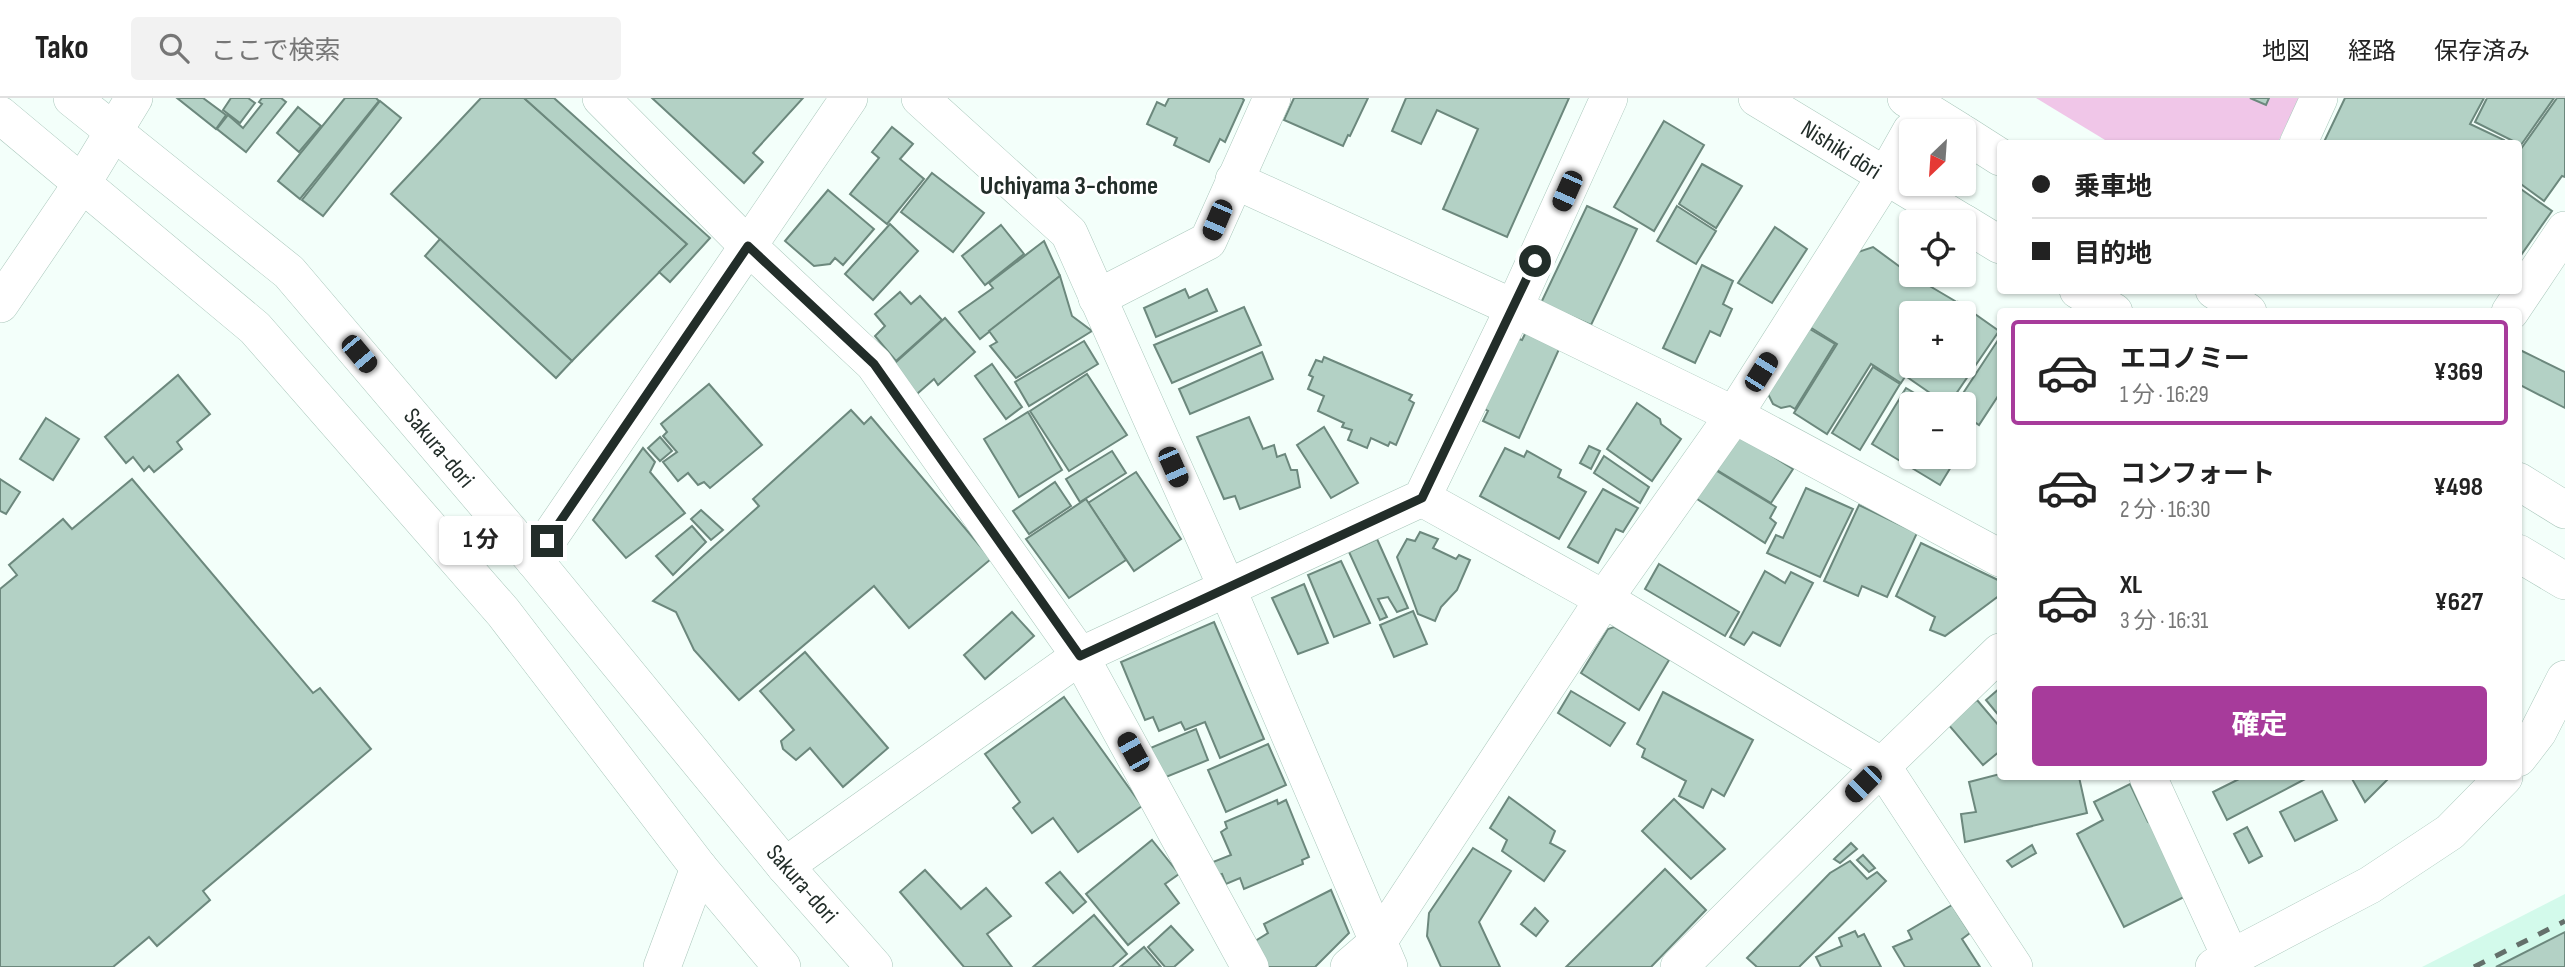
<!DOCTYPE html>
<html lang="ja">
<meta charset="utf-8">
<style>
:root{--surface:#fff;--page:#f2f2f2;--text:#222;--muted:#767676;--line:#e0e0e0;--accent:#a73b9b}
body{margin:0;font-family:"Sofia Sans Condensed","Noto Sans JP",sans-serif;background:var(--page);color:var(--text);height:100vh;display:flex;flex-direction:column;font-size:26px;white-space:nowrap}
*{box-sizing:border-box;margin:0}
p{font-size:23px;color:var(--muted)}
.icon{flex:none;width:38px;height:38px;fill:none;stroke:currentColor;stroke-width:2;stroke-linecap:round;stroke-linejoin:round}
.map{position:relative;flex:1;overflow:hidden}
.details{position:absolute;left:1997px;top:210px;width:525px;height:472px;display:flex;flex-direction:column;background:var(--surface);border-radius:7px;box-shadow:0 2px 5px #0004}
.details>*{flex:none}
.top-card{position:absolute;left:1997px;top:42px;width:525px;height:154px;border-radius:7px;box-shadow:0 2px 5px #0004;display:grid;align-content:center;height:154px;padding:0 35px;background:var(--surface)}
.needle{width:46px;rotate:205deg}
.fabs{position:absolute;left:1899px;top:21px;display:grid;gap:14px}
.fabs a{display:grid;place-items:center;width:77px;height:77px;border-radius:7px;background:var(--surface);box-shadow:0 2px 5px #0004;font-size:35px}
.end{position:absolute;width:32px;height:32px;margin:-16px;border:9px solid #222d29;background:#fff;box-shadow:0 0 0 4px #fff}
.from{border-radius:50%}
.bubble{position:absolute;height:49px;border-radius:7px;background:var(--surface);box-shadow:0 2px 5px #0004;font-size:23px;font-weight:700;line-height:49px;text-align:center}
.car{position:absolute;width:21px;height:42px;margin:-21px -10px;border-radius:9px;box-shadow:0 0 5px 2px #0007;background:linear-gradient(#222 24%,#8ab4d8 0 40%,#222 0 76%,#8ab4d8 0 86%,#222 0)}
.top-card b{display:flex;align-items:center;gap:24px;height:66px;font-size:26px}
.top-card b+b{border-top:2px solid var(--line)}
.top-card i{width:18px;height:18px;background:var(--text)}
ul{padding:12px 0 0;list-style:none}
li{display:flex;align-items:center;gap:21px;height:105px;margin:0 14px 10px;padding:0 21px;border:4px solid transparent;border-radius:7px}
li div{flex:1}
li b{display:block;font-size:26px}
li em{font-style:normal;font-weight:700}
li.on{border-color:var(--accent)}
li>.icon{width:63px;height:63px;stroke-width:1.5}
.cta{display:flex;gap:14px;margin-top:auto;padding:14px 35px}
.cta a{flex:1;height:80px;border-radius:7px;background:var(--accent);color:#fff;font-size:28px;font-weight:700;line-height:80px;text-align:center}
header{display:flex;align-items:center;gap:42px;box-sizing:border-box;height:98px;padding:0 35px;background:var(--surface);border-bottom:2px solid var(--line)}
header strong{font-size:33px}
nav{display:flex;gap:38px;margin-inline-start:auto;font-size:24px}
.search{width:490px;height:63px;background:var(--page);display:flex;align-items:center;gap:18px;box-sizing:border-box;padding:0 24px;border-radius:7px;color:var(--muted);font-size:26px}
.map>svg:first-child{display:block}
.built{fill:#d3faeb}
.green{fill:#f0c6e8}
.building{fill:#b3d1c5;stroke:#6c887d;stroke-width:2}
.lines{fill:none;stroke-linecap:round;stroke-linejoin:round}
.minor-casing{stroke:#a9c7bb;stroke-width:38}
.minor{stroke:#fff;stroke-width:37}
.rail{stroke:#64706b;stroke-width:5;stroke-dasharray:12 12;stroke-linecap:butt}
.route{stroke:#222d29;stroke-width:9}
.labels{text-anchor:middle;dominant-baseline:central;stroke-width:5;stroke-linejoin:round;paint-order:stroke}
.street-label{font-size:24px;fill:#222d29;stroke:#fff}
.neighbourhood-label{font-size:26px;font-weight:bold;fill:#222d29;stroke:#fff}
</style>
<header>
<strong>Tako</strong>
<div class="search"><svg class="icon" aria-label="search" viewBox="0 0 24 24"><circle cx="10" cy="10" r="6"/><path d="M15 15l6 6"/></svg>ここで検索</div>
<nav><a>地図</a><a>経路</a><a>保存済み</a></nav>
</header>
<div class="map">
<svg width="2565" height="869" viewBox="0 0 2565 869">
<rect width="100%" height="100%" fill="#f3fffa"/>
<path class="built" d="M2565,796V869H2422Z"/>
<path class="green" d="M2036,0H2299L2277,46L2110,45Z"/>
<g class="building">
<path d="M177,0H203L226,17L216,31Z"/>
<path d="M231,0H248L255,5L240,25L223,12Z"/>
<path d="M262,0H281L286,4L246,54L217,31L228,17L243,30L262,6L259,4Z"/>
<path d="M345,0H376L379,3L300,101L278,83Z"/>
<path d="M481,0H524L687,146L572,263L391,96Z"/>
<path d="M524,0H554L710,140L670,184L659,174L687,146Z"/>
<path d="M652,0H803L753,55L763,64L744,85Z"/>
<path d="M1169,0H1242L1244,2L1225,44L1220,41L1209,64L1174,47L1177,40L1147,26L1157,4L1165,8Z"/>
<path d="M1294,0H1368L1350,38L1348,37L1343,48L1284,22Z"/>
<path d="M1406,0H1569L1507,139L1443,111L1478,31L1437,12L1421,46L1392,33Z"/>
<path d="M2250,0H2269L2266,7Z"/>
<path d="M2345,0H2484L2470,26L2504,42L2503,46H2323Z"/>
<path d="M2487,0H2554L2521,47L2475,24Z"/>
<path d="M2557,0H2565V79L2562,78L2544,103L2518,84V55Z"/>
<path d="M380,3L401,20L323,118L302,102Z"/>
<path d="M298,9L321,28L299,54L277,35Z"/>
<path d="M1664,23L1704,47L1654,133L1614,109Z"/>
<path d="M892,29L913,46L900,61L924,81L887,126L850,96L879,60L872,54Z"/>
<path d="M1702,66L1742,88L1716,130L1679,106Z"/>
<path d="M932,75L984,115L953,154L901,114Z"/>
<path d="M2518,89L2552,113L2519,160H2518Z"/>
<path d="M828,92L874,131L843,167L835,160L830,166L814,168L785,143Z"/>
<path d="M1587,108L1637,131L1591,227L1541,205Z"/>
<path d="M1677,108L1716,133L1696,166L1657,143Z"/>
<path d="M890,126L918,153L873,202L845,176Z"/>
<path d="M1001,127L1024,156L985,187L962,158Z"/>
<path d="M1775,129L1807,151L1772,205L1738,185Z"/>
<path d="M440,141L572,263L556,280L425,158Z"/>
<path d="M1044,143L1060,178L980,241L959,214L993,190L989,185Z"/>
<path d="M1873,149L1911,177L1955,203L1947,215H1911L1912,268L1901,285L1871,266L1827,336L1794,315L1837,246L1805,226L1849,157Z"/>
<path d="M1702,167L1733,183L1723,206L1732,211L1720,238L1710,233L1695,265L1663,250Z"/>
<path d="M1060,178L1072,218L1092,233L1016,280L990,248L997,244L989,233Z"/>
<path d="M1185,191L1189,200L1207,191L1217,213L1156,239L1144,210Z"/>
<path d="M900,194L911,206L920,198L942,222L896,263L875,238L885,228L875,216Z"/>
<path d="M1958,204L1999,233L1949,306H1946L1907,279L1914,268H1964V215H1950Z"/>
<path d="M1244,209L1261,247L1172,285L1154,247Z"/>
<path d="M945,220L975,254L938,287L934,281L910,302L885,274Z"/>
<path d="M1803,227L1835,246L1795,311L1790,308L1781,310L1773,306L1768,296Z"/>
<path d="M1527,232L1560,249L1519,340L1483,323L1488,313L1483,310L1516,240L1522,242Z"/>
<path d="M2000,239V295L1979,327L1964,317V306H1956Z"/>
<path d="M1084,243L1098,266L1029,308L1015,284Z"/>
<path d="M2518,251L2565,274V310L2518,286Z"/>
<path d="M1262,254L1273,281L1190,316L1179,291Z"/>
<path d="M1324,259L1412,297L1409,302L1414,305L1396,347L1390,344L1388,348L1371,340L1367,350L1348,342L1352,332L1342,329L1344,325L1318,313L1324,298L1308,291L1313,279L1309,277L1316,262L1322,264Z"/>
<path d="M992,266L1022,309L1006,321L975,278Z"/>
<path d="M1873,269L1900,286L1860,352L1832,335Z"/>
<path d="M1087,276L1127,337L1069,373L1030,313Z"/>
<path d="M178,277L210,316L177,344L182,351L154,374L149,368L144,373L133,359L126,365L105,339Z"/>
<path d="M709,286L762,347L710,390L704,384L698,387L688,375L678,383L663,364L677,354L663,338L667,334L661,326Z"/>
<path d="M1906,290L1933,306H1911V359H1957L1940,387L1872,346Z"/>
<path d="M1637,305L1660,321L1661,326L1681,341L1652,383L1607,351Z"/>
<path d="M851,312L864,326L871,319L991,461L909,530L874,488L739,602L694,552L676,514L653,503L759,408L753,401Z"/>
<path d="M1028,314L1062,372L1019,399L984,341Z"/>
<path d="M1249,319L1263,351L1274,347L1277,359L1285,356L1291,372H1297L1300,389L1240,411L1235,398L1224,401L1197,339Z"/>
<path d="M46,320L79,341L53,382L20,361Z"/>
<path d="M1964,324L1974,331L1964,348Z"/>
<path d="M1324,329L1358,385L1331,400L1297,347Z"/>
<path d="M1734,334L1793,371L1771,405L1712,369Z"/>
<path d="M660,339L672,353L660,363L648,350Z"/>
<path d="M1589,348L1600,353L1591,371L1580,365Z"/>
<path d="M643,350L655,364L650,374L685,415L626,460L593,422Z"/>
<path d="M1505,350L1524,359L1527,353L1561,372L1558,379L1586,394L1559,441L1480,398Z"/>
<path d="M1112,353L1126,375L1080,404L1066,381Z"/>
<path d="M1604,358L1649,389L1640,405L1594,375Z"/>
<path d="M1712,370L1776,409L1770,420L1776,425L1765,445L1694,399Z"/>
<path d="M1136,374L1181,441L1134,473L1088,405Z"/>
<path d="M0,381L20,394L6,416L0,413Z"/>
<path d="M132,381L313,595L320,590L371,651L203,793L210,802L157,848L149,839L113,869H0V491L17,477L9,467L63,421L72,431Z"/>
<path d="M1055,384L1071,408L1029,436L1013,413Z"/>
<path d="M1806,390L1853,411L1820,479L1767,455L1776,437L1783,440Z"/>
<path d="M1603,391L1638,410L1623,434L1616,431L1598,465L1568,449Z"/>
<path d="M1086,401L1126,462L1069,500L1026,441Z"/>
<path d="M1859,407L1917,435L1887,499L1862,488L1858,498L1824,483Z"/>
<path d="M701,412L723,432L711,442L691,421Z"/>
<path d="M692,428L706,444L673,477L656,458Z"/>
<path d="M1420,434L1438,441L1433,450L1456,461L1459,457L1470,462L1457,492L1441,509L1435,523L1418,516L1397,459L1407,441L1415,443Z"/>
<path d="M1377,441L1408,510L1397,514L1388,499L1378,501L1387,519L1380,522L1349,454Z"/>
<path d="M1921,445L2000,483V497L1945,538L1930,532L1935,519L1896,498Z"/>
<path d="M1341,463L1370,525L1334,539L1308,477Z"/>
<path d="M1659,466L1739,514L1725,538L1645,491Z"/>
<path d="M1765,473L1785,485L1791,474L1813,485L1780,548L1753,534L1744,547L1730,539Z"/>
<path d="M1304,486L1328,545L1298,556L1272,500Z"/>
<path d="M1413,513L1427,546L1394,559L1380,527Z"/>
<path d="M1012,514L1034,538L985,581L964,557Z"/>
<path d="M1214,524L1264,641L1220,660L1205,624L1185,632L1181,624L1159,633L1153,619L1145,622L1121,564Z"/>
<path d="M1614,529L1669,562L1639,612L1581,575L1608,531Z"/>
<path d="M805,554L888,650L843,689L810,650L796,662L783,651L781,643L794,632L760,593Z"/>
<path d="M2000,590V619L1986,602Z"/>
<path d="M1571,593L1625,625L1610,648L1558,615Z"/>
<path d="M1663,594L1753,642L1724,698L1712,691L1703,710L1679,698L1686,683L1642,659L1645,651L1637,646Z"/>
<path d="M1064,599L1142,708L1078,754L1053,720L1032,735L1013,710L1020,704L985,656Z"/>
<path d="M1977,602L2000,629V653L1983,667L1947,625Z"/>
<path d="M1196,631L1208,662L1161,681L1148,651Z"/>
<path d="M1268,646L1286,687L1226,714L1208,672Z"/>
<path d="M2000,676V679H2079L2087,715L1965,744L1961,716L1976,714L1969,684Z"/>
<path d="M2243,679H2309L2227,722L2213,694Z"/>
<path d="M2351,679H2390L2365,704Z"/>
<path d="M2130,686L2148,724L2151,725L2186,798L2124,829L2077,736L2103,722L2094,704Z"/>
<path d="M2322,693L2337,722L2295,743L2280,714Z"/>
<path d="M1509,699L1555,733L1550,745L1565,753L1544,783L1502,753L1507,742L1490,730Z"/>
<path d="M1674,701L1725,751L1691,781L1642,733Z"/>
<path d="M1277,702L1278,706L1286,702L1309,759L1302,762L1303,766L1244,791L1240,780L1226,786L1222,776L1218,777L1213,764L1231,757L1221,734L1227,730L1225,724Z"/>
<path d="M2247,729L2262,758L2249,765L2234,736Z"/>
<path d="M1152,742L1179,776L1165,786L1179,805L1128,847L1086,796Z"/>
<path d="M1851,745L1857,751L1840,765L1834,761Z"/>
<path d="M2032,747L2036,755L2012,769L2007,763Z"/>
<path d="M1473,750L1511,773L1479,824L1500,869H1441L1427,838L1429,815Z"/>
<path d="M1863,757L1875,770L1869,774L1857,762Z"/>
<path d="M1850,763L1867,781L1877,774L1886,783L1799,869H1757L1747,860L1830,775Z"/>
<path d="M1665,771L1706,812L1651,869H1566Z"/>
<path d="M925,772L961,811L986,790L1011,818L987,836L1012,869H964L900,794Z"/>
<path d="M1060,774L1086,804L1073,815L1046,785Z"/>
<path d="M1331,792L1349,835L1315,869H1259L1247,848L1268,835L1264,826Z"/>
<path d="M1952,807L1970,835L1962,841L1980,869H1905L1893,849L1912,841L1908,833Z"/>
<path d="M1535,810L1548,823L1536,838L1521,826Z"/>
<path d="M1094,817L1127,856L1112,869H1033Z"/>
<path d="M1171,828L1193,852L1174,869H1165L1148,849Z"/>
<path d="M1855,833L1858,839L1864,836L1881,869H1821L1816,859L1842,848L1839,840Z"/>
<path d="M2565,834V869H2496Z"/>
<path d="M1144,849L1161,869H1120Z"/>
</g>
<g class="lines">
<defs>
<g id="minor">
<path d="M72,0L289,174L534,462L785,768L874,869"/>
<path d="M601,0L748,148L874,266L1080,558L1250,869"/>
<path d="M920,0L1069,135L1227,490L1389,869"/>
<path d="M1757,0L1962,124"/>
<path d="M1906,0L1959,33"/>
<path d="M0,17L255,230L503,514L699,770L782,869"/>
<path d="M1964,36L2000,59"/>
<path d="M2298,46L2319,0"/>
<path d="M1234,82L1514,210L1734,317L2000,460"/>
<path d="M1964,125L2000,147"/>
<path d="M2078,192L2114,214"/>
<path d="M2214,192L2248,214"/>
<path d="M1097,200L1208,143L1272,0"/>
<path d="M0,206L83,84L134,0"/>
<path d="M2510,214L2565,132"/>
<path d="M2518,383L2565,412"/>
<path d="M1422,400L1604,501L1882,668L2014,869"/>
<path d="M2518,455L2565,483"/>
<path d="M534,462L849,0"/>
<path d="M2518,660L2538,634L2565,581"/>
<path d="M2148,679L2231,860"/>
<path d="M785,768L1080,558L1422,400L1514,210L1609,0"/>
<path d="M662,869L699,770"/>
<path d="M1349,869L1378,844L1604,501L1734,317L1885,79L1911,33"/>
<path d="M1679,869L1882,668L2000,554"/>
<path d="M2214,869L2370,787L2450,734L2504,679"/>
</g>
</defs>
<use href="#minor" class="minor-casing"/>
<use href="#minor" class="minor"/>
<path class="rail" d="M2474,869L2565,823"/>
</g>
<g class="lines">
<path class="route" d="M547,443L748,148L874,266L1080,558L1422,400L1535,163"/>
</g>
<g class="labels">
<g class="street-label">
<text transform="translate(1841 52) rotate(32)">Nishiki dōri</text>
<text transform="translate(439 350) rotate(50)">Sakura-dori</text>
<text transform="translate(802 786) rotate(49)">Sakura-dori</text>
</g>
<g class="neighbourhood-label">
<text x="1069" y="88">Uchiyama 3-chome</text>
</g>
</g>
</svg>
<div class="fabs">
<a><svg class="needle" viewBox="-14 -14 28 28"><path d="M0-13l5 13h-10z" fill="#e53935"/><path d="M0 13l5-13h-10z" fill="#767676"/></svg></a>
<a><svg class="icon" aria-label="locate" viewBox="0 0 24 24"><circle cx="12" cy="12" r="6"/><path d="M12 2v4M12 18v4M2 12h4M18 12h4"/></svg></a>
<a>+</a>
<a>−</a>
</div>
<i class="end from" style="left:1535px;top:163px"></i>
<i class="end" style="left:547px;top:443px"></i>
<div class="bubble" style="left:439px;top:418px;width:84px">1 分</div>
<i class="car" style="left:1567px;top:93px;rotate:204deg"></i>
<i class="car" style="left:1217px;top:122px;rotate:203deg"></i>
<i class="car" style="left:359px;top:256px;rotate:140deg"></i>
<i class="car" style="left:1761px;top:274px;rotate:32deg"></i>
<i class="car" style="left:1173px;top:369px;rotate:156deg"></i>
<i class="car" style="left:1133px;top:654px;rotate:331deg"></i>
<i class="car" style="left:1863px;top:686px;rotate:225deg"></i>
<div class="top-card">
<b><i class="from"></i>乗車地</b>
<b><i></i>目的地</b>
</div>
<section class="details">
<ul>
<li class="on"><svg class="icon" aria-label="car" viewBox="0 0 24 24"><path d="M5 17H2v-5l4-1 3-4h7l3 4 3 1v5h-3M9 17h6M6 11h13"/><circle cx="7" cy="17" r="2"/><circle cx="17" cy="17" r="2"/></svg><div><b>エコノミー</b><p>1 分 · 16:29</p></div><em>¥369</em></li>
<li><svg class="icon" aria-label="car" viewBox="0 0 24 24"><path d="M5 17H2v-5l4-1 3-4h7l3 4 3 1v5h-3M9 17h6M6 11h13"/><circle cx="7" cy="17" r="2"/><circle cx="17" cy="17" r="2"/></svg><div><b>コンフォート</b><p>2 分 · 16:30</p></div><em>¥498</em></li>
<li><svg class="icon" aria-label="car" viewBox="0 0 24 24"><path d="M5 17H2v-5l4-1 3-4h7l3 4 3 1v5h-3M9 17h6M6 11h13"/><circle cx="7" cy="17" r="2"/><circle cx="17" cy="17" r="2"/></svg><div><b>XL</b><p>3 分 · 16:31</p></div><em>¥627</em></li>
</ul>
<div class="cta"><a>確定</a></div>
</section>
</div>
